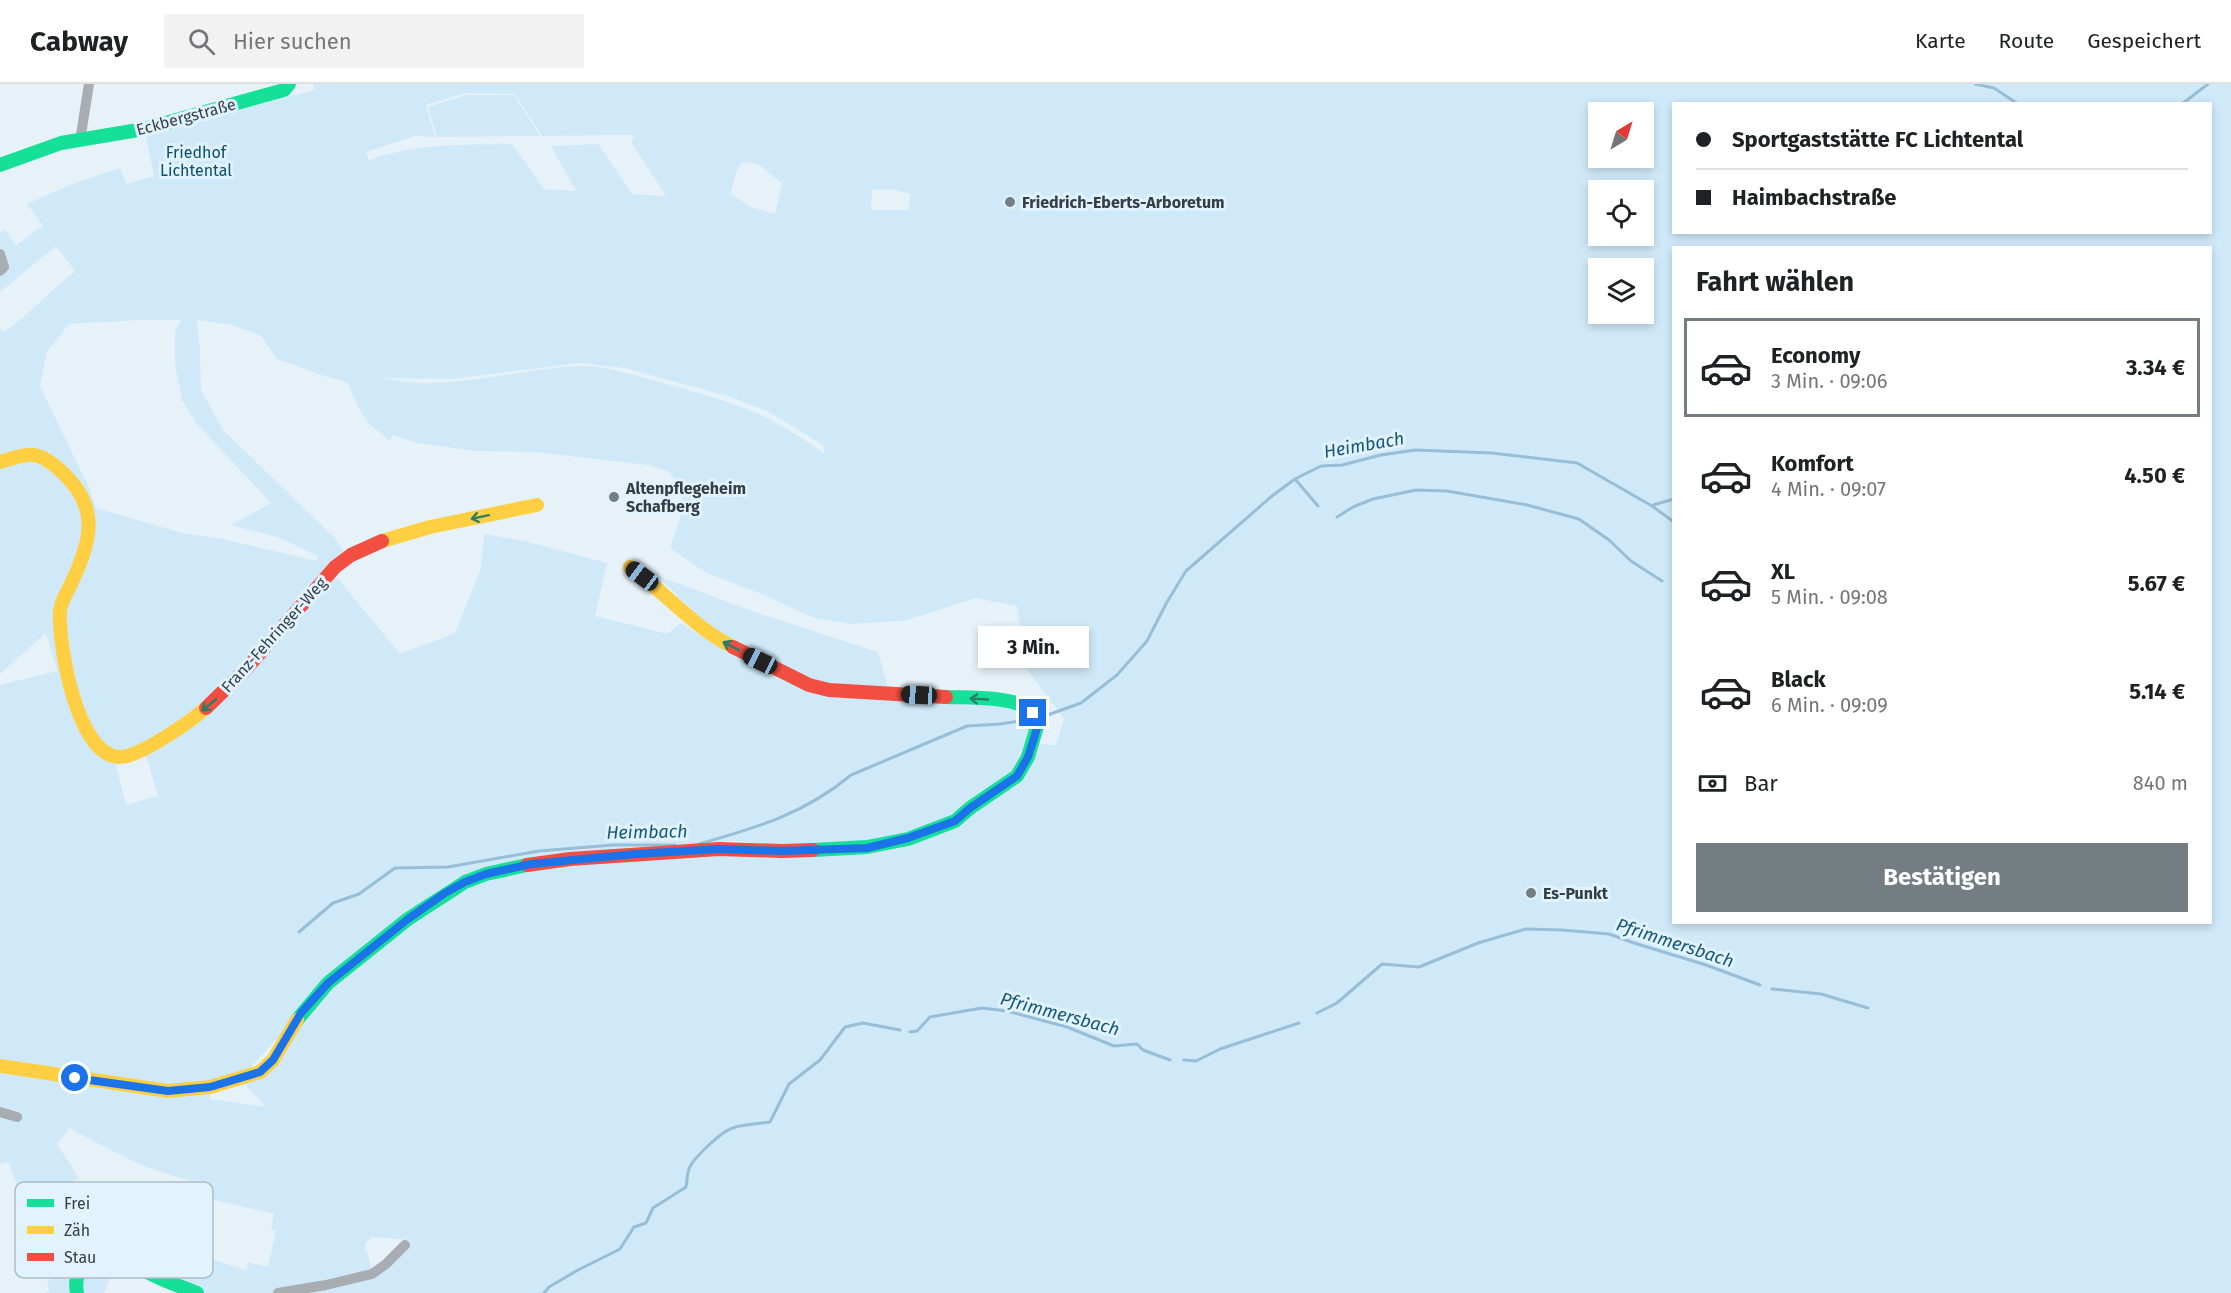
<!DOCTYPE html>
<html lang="de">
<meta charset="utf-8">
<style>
:root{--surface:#fff;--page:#f2f2f2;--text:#202124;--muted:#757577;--line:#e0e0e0;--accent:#737d82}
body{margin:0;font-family:"Fira Sans",sans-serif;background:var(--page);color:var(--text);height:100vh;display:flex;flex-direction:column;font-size:22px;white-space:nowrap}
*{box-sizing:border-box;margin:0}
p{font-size:20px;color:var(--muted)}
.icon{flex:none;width:33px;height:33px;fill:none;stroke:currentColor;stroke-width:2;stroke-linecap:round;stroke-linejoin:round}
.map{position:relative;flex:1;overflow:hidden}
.drawer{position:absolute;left:1672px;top:162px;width:540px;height:678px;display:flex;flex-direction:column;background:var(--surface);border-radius:0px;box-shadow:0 3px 9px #0003}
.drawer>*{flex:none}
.top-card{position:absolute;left:1672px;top:18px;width:540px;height:132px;border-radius:0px;box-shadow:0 3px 9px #0003;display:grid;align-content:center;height:132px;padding:0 24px;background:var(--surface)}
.needle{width:39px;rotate:38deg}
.fabs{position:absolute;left:1588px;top:18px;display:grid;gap:12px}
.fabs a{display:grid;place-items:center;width:66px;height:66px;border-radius:0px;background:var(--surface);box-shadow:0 3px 9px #0003;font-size:30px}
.end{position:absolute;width:27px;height:27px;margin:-14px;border:8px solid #1a73e8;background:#fff;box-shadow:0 0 0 3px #fff}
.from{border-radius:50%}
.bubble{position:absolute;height:42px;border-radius:0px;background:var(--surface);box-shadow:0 3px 9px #0003;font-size:20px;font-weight:700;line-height:42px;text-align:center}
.car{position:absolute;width:18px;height:36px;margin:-18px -9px;border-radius:8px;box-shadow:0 0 4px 2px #0007;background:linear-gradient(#222 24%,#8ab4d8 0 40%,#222 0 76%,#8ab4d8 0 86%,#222 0)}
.top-card b{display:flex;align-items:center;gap:21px;height:57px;font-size:22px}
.top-card b+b{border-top:2px solid var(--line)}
.top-card i{width:15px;height:15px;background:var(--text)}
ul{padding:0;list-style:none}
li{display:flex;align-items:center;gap:18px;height:99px;margin:0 12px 9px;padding:0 12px;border:3px solid transparent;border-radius:0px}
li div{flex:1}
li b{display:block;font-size:22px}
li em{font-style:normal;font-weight:700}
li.selected{border-color:var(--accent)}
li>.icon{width:54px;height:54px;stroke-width:1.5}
h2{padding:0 24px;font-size:27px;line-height:72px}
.pay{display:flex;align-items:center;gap:15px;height:66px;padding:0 24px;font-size:22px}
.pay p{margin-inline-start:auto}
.action{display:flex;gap:12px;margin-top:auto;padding:12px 24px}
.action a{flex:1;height:69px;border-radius:0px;background:var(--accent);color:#fff;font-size:24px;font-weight:700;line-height:69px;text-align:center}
header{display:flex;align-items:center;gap:36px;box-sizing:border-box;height:84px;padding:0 30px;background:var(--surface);border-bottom:2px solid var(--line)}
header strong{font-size:28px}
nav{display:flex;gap:33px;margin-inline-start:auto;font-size:21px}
.search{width:420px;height:54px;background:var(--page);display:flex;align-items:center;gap:15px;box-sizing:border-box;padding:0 21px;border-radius:0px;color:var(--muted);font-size:22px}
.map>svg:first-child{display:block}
.green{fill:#d0e9f9;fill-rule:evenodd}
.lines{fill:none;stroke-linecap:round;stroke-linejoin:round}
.stream{stroke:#96bed6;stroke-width:3}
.street{stroke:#a8adb1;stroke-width:10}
.fast{stroke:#16e098;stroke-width:14}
.slow{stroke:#ffcf43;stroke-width:14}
.jam{stroke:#f24e42;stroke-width:14}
.oneway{stroke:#297f65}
.route{stroke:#1a73e8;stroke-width:8}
.poi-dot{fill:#737d82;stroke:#e1f3fe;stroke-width:2}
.labels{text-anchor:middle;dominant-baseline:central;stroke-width:6;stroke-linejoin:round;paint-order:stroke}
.street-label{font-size:16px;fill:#353e43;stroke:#e1f3fe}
.park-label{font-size:16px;fill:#084e6e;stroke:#e1f3fe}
.poi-label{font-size:16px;font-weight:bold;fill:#353e43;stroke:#e1f3fe;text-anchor:start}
.water-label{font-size:18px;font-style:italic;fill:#175878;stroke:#e1f3fe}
.key{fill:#e1f3fe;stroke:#adbdc6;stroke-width:1.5}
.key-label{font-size:16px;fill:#353e43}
</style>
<header>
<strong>Cabway</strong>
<div class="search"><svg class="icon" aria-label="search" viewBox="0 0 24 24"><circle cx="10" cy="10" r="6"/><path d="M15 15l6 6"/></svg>Hier suchen</div>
<nav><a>Karte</a><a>Route</a><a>Gespeichert</a></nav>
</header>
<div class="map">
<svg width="2231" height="1209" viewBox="0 0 2231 1209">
<rect width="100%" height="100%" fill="#e7f2f8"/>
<g class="green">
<path d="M313,0H2231V1209H197L164,1195L201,1172L246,1186L248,1178L268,1183L276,1146L271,1145L274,1130L206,1114L208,1099C158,1093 113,1068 70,1044L57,1060L79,1094L24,1119L8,1078L0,1080V601L57,587L46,549L0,590V244L4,248C30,230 50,207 75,187L56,162L0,208V149L5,146L16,161L43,142L27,120L77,98L120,84L127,100L154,92L145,49L315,6ZM466,9L515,10L542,52L629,51L635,54L631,58L666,112L632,110L598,60L551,62L576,107L544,105L512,60C460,61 419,59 369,76L366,68L415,52L435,53L426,21ZM1674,20H2211V148H1674ZM1599,28H1644V74H1599ZM742,78L758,80L782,99L775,130L751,123L731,110L736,88ZM891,105L910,110L909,126H871L872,106ZM1599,106H1644V152H1599ZM1674,164H2211V838H1674ZM1599,184H1644V230H1599ZM140,236H181L175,247V280L182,316L196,339L271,419L231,441L280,454L318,472L317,477L218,454L182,449L96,424L89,404L40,302L47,268L69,240ZM197,236L232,241L261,252L277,275L327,293L347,298L360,327L368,339L390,357L393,351L417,359L475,367L534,368L648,381L669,388L681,401L683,424L670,464L706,489L759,509L814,534L849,540L904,537L976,514L1017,522L1027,585L1064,635L1056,661L1040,660L1020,696L980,721L957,740L913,759L837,772L726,769L613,775L597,780L575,776L574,778L558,776L495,788L461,802L406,837L332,898L306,924L284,966L265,989L243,998L266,1023L210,1015V1003L241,993L289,942L321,902L369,857L456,794L519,776L733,757L780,761L877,756L924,744L961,725L1016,684L1034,642L1027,629L1022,623L993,619L832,612L789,597L728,567L680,539L668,550L595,532L607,479L525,457L484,450L481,484L455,549L400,570L335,491L319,504L251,586L224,614L167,657L147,663L210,618L261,565L339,474L343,466L335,454L223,346L201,306L200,267ZM580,279L624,284L728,312L767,327L823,361L825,370C804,355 782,341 759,330C727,316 692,307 659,298C633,291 605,281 578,282C516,285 445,309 383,294L452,295ZM144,665L160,719L157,712L126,721L116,681ZM372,1153L409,1156L410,1162L396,1175L373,1190L365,1160Z"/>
<path d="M466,11H514L540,52L437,53L428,23Z"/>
<path d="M658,492L755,528L878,568L888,603L828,602L714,549Z"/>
<path d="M143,1146L155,1166V1191L119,1172L104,1209H45L49,1207L47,1197L75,1184L119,1172Z"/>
</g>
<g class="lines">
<g class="stream">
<path d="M1975,0L1994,4L2018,20"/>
<path d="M2182,20L2208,0"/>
<path d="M1295,395L1318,422"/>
<path d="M1653,421L1674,415"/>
<path d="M1337,433L1353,423L1373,415L1416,406L1447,407L1527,421L1579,435L1609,456L1631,477L1662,497"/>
<path d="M1042,633L1081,619L1117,591L1147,557L1167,518L1186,487L1272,412L1295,395L1321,382L1342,381L1381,371L1415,366L1492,369L1577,379L1652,422L1674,438"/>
<path d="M699,760C755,744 805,730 851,691L967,642L1000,640L1027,636"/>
<path d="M299,848L333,819L359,810L395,784L448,783L539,767L613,761H675"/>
<path d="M1772,905L1821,910L1868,924"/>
<path d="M1317,929L1337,919L1382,880L1419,883L1478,859L1526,845L1562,846L1609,850L1634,859L1706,881L1760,901"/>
<path d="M910,948L917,947L930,933L982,924L1007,927L1067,943L1114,962L1137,960L1143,966L1170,976"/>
<path d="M1184,976L1196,977L1220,965L1299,939"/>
<path d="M544,1209L549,1203L578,1186L620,1165L634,1143L646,1139L653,1124L686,1103C687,1098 687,1090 689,1085C693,1074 722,1047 733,1044C744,1040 758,1040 770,1038L789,1000L820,976L845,943L863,939L900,946"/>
</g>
<g class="street">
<path d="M80,57L89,0"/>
<path d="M0,170L4,183L0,187"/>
<path d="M0,1028L17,1033"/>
<path d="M278,1209L326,1201L372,1190L386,1180L405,1161"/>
</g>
<g class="fast">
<path d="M0,81L61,59L144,45L284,6L289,0"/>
<path d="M813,766L867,763L908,755L955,737L970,724L1017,692L1028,673L1038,639C1035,633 1032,628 1027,624C1010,612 967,614 946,613"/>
<path d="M297,936L328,899L408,835L465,798L486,790L527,781"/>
<path d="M77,1209C75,1199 76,1190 84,1183C112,1159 127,1178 153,1191C167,1198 182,1203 197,1209"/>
</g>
<g class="slow">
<path d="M0,378C29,369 37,365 61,387C100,423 92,454 72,498C68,507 61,516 60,527C58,560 77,673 120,673C140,673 191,637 206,624"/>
<path d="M382,457L430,443L537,421"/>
<path d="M630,483C666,509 693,543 733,563"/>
<path d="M0,982L168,1007L210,1003L260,988L273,976L297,936"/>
</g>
<g class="jam">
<path d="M733,563L809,601L829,606L946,613"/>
<path d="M206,624L247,584L335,483L351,471L382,457"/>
<path d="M527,781L570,775L719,765L782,767L813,766"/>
</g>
</g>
<defs><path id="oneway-shaft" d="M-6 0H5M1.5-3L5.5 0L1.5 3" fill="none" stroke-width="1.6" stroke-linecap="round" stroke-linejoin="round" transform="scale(1.5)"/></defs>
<g class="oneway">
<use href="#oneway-shaft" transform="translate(480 433) rotate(168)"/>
<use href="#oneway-shaft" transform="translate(731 562) rotate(-153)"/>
<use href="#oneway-shaft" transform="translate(979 615) rotate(-177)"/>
<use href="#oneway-shaft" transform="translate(209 621) rotate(140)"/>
</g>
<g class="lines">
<path class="route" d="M75,994L168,1007L210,1003L260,988L273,976L301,929L328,899L408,835L445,809L465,798L486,790L531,780L636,770L719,765L782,767L867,764L908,754L955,737L970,724L1017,692L1028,673L1035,651L1038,639L1033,629"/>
</g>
<g class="poi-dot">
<circle cx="1010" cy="118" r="6"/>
<circle cx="614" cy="413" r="6"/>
<circle cx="1531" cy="809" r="6"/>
</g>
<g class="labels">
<g class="street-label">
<text transform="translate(186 33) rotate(-15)">Eckbergstraße</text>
<text transform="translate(274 551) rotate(-48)">Franz-Fehringer-Weg</text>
</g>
<g class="park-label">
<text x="196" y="68">Friedhof<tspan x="196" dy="18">Lichtental</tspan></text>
</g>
<g class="poi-label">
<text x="1022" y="118">Friedrich-Eberts-Arboretum</text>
<text x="626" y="404">Altenpflegeheim<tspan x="626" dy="18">Schafberg</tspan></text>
<text x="1543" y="809">Es-Punkt</text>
</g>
<g class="water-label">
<text transform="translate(1364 361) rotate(-10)">Heimbach</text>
<text transform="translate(647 748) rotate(-1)">Heimbach</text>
<text transform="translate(1675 859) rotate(18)">Pfrimmersbach</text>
<text transform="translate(1060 930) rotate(15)">Pfrimmersbach</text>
</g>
</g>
<rect x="15" y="1098" width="198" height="96" rx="9" class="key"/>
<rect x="27" y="1115" width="27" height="8" fill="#16e098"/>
<rect x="27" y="1142" width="27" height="8" fill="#ffcf43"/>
<rect x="27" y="1169" width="27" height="8" fill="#f24e42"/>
<g class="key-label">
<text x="64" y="1125">Frei</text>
<text x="64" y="1152">Zäh</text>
<text x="64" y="1179">Stau</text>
</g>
</svg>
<div class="fabs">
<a><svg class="needle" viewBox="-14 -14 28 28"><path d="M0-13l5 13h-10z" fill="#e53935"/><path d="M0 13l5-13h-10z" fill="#757577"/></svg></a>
<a><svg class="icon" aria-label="locate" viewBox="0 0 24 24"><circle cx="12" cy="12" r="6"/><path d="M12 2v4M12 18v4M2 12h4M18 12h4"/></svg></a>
<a><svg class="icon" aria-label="layers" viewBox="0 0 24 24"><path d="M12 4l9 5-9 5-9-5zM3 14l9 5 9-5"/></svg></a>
</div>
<i class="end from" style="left:75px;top:994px"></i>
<i class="end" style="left:1033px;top:629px"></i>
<div class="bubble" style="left:978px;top:542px;width:111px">3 Min.</div>
<i class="car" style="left:642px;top:492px;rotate:307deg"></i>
<i class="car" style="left:760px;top:577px;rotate:296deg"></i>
<i class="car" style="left:919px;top:611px;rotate:273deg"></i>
<div class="top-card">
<b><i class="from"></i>Sportgaststätte FC Lichtental</b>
<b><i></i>Haimbachstraße</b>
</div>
<section class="drawer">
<h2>Fahrt wählen</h2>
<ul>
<li class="selected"><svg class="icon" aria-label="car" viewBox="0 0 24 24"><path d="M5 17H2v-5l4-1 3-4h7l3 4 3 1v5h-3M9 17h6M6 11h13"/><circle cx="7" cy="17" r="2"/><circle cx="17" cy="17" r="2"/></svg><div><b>Economy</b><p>3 Min. · 09:06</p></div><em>3.34 €</em></li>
<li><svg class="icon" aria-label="car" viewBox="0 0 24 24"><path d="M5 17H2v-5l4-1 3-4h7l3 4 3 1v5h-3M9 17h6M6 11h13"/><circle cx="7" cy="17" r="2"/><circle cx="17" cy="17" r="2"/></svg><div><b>Komfort</b><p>4 Min. · 09:07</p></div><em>4.50 €</em></li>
<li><svg class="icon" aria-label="car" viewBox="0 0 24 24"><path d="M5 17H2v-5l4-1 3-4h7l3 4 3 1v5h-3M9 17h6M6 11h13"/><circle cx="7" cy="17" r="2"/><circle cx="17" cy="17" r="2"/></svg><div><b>XL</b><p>5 Min. · 09:08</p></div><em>5.67 €</em></li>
<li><svg class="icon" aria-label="car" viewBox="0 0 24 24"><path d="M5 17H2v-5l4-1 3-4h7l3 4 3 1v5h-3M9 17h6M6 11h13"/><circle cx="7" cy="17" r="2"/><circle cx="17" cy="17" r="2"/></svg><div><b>Black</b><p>6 Min. · 09:09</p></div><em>5.14 €</em></li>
</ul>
<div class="pay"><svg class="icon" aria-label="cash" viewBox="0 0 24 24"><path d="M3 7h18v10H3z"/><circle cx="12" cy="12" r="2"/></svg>Bar<p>840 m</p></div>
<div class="action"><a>Bestätigen</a></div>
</section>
</div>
